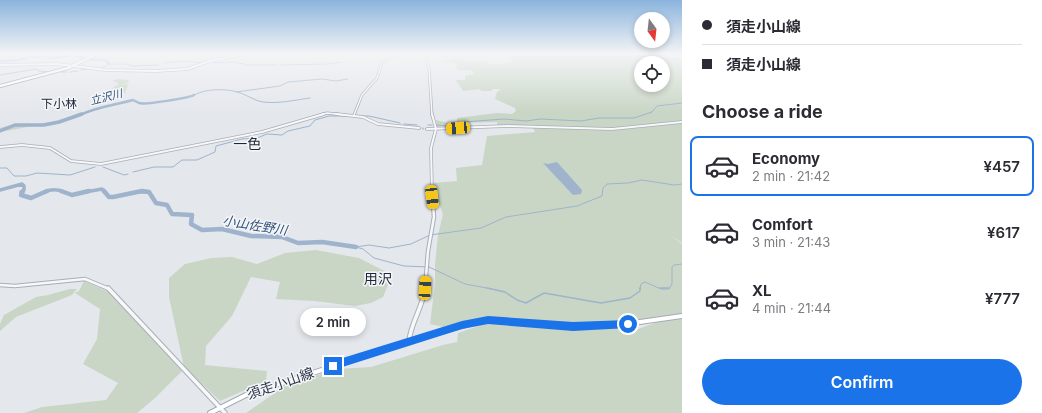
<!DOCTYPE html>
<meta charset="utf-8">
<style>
:root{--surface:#fff;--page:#f7f7f7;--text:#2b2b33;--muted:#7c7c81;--line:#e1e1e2;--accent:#1a73e8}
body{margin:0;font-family:Inter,"Noto Sans JP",sans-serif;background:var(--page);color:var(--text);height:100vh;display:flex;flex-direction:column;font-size:15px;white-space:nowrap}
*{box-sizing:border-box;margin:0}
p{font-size:13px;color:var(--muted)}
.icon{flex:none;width:22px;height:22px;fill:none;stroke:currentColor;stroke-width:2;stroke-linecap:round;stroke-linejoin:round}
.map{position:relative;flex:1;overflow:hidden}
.panel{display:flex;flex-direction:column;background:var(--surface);width:360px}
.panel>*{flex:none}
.hud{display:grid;align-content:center;height:88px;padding:0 20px;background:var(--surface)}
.needle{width:26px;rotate:165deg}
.tools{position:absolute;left:634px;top:12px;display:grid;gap:8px}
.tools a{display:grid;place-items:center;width:36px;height:36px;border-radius:50%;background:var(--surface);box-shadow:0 2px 6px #0003;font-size:20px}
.end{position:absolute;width:18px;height:18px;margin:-9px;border:5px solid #1a73e8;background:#fff;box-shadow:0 0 0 2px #fff}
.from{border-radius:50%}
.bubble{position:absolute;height:28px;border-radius:14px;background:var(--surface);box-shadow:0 2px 6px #0003;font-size:13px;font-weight:600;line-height:28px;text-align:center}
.car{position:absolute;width:12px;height:24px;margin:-12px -6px;border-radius:5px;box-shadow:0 0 3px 1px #0007;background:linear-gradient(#f5c518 24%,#345 0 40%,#f5c518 0 76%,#345 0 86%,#f5c518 0)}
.hud b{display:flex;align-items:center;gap:14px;height:38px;font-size:15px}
.hud b+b{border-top:1px solid var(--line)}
.hud i{width:10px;height:10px;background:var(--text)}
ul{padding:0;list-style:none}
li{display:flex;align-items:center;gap:12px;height:60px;margin:0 8px 6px;padding:0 12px;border:2px solid transparent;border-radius:8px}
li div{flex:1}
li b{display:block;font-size:15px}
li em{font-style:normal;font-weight:600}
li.current{border-color:var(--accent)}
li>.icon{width:36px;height:36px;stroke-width:1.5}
h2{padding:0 20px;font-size:18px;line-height:48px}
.primary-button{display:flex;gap:8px;margin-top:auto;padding:8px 20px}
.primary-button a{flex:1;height:46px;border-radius:24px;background:var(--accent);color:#fff;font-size:16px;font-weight:600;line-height:46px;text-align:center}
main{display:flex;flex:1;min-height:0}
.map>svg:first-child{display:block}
.green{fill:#c9d6c5;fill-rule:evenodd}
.water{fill:#9fb4cc}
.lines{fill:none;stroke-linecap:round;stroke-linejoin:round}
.stream-far1{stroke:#9fb4cc;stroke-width:1}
.stream{stroke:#9fb4cc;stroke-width:1.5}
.river-far2{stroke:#9fb4cc;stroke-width:2.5}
.river-far1{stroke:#9fb4cc;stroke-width:3.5}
.river{stroke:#9fb4cc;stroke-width:4.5}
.minor-tunnel{stroke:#bfc3cb;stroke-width:2;stroke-dasharray:2 1;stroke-linecap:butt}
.minor-far3-casing{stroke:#a9aeb7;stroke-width:3}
.minor-far2-casing{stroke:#a9aeb7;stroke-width:3.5}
.minor-far1-casing{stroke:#a9aeb7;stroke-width:4.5}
.minor-casing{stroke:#a9aeb7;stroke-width:5.5}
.major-far1-casing{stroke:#a3abb8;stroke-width:3.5}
.major-casing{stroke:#a3abb8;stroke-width:6}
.highway-casing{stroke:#8b94a3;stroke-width:4}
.minor-far3{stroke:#f7f8fa;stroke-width:1.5}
.minor-far2{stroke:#f7f8fa;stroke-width:2}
.minor-far1{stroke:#f7f8fa;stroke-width:2.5}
.minor{stroke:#f7f8fa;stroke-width:3.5}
.major-far1{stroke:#fff;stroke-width:2}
.major{stroke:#fff;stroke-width:4}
.highway{stroke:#fff;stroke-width:2.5}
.route{fill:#1a73e8}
.labels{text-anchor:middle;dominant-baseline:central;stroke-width:3;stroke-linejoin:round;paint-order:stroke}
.far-water-label{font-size:11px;font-style:italic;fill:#34527a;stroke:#f4f6f9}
.far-quarter-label{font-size:12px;fill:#1d2536;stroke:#f4f6f9}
.water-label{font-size:13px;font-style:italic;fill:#34527a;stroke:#f4f6f9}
.quarter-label{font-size:14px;fill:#1d2536;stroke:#f4f6f9}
.near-street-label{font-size:14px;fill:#2b3445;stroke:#f4f6f9}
</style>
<main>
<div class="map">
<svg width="682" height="413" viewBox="0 0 682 413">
<rect width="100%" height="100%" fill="#e4e7ec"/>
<g class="green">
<path d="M500,54H682V243L670,235L682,244V413H424L425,411L424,413H246L288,384L338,369L371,367L443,345L457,342L458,333L493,321L516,324L638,329L677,315L655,317L637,323L562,325L491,318L443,327L430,324L435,284V264L438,235L443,214L436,196L434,183L457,181L456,168L482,165L487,136L535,132L532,126L497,125V122L463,123L437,127L436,120L448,123L457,122V118L497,113L512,114L516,111L515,108L495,99L497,92L501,89H493L491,91H481L480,89L463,91L456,80H465V76L475,74L471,70H458L456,66L458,64L445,62V60H454V56H459C468,66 482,58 493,61L487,62L489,64H505L512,61L508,55ZM641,63H663V85H641Z"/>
<path d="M116,79L129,80L128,83L119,85L128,84L125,93L108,94L115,86L118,85V83L113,81Z"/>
<path d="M68,119L54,125L49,123L0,132V128L15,124L32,125Z"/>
<path d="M316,250L359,258L392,275L383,297L371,303L355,306L314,301L276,299L280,282L251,277L232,316L206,346L205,365L267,371L266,381L220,401L184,367L169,297V278L185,264L211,258L232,257L257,264L285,253Z"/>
<path d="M84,281L109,292L142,321L182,371L155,398L137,413H24L42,407L106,400L118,383L83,364L97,339L100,309L75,293L79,291Z"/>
<path d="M70,289H77L72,295L16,317L0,331V324L4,315L36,297L48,295Z"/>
</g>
<path class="water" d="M557,162L582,190L581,194L573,195L543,163L548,164Z"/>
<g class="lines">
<g class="stream-far1">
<path d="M166,54H171"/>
<path d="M163,63L185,61L202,63"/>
<path d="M214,63L233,62L244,64"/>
<path d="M109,64H126L132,66L159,65"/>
<path d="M245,65H276"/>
<path d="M280,65L328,64L342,62"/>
<path d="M102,68L107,65"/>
<path d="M81,70L89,69"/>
<path d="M61,72H67"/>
<path d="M70,72L78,71"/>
<path d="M0,75L36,69L39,71L50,72"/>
<path d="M236,92L280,86L288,82L322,79L336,81L348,79"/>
<path d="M194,95C207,88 229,88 243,94C250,97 256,101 263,102C278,104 295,100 310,98"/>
<path d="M360,116H369L400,123"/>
<path d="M404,124L417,125"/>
<path d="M428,125H432"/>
<path d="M436,125L448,126L463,122L504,119L526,121L540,119L581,121L599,118H634L652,112L657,106L682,103"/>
<path d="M103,167L124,175L128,174"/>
<path d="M0,168H7L14,176H26L37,173L70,175L95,167"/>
<path d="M133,172L154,167H173L182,160H197L215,152L216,146L242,139L257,138L267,134L282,135L288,131L310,126L315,120L329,116H350"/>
<path d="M356,247L363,249L374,258L404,266L429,267L465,284L492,289"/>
<path d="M356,247L369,245L389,248L411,244L430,235L481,228L506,217L577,206L602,196L603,188L607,184L628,183L642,180L674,185L682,184"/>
<path d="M640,289L641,284L645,282L661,289H669L672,284V267L674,265L682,264"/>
</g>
<g class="stream">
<path d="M487,288L505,292L517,300L526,303L544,293L601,303L630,298L640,291V288"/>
<path d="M660,288H669"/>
</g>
<g class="river-far2">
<path d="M33,57L45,56L51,58L74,55L86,59L106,60L109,64"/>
<path d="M0,61L18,60L30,57"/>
<path d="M80,115C96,107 115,105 133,100C135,101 137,102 139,103C145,105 189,98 194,95"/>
</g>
<g class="river-far1">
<path d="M0,131L15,125H44L59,122L82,114"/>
<path d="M0,190L22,184L24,186V190L21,192"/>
<path d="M45,192C51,189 57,189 64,192"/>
<path d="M85,192L102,189L104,192"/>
<path d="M140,192H148"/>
</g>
<g class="river">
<path d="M23,191L21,195L31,198L47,191"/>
<path d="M61,191L72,195L89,191"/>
<path d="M104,191L109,197H113L142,191L149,192L156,203L167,205L172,214L192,215L191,224L202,230L222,229L251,236L282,237L298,243L322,242L356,247"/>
</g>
<path class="minor-tunnel" d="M419,128L427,129"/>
<defs>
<g id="minor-far3">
<path d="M424,54L429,68L432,115"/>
<path d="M320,115L327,113L345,115"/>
<path d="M354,115L362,95L377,78L382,63L388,59L403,54"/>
</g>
<g id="minor-far2">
<path d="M336,114L363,117L378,124L419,128"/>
<path d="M432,114L436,129L431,148L432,192"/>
<path d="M427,129L507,126L612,129L682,122"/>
<path d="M0,147L22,145L50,148L71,161L101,164L262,132L324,114"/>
</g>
<g id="minor-far1">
<path d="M0,285L15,286L85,279L109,289"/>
<path d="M425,289L428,251L434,217L432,191"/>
</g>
<g id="minor">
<path d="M108,288L225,413"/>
<path d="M409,341C411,322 423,307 425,288"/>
</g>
<g id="major-far1">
<path d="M266,54H278"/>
<path d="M629,54L682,57"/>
<path d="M0,65L57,64L106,70L156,71L187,69L210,61L245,54"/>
</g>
<path id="major" d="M210,413L248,394L423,337L480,321L497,320L573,327L619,325L682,316"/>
<path id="highway" d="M0,86L68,68L97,54"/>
</defs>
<use href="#minor-far3" class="minor-far3-casing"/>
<use href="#minor-far2" class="minor-far2-casing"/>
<use href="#minor-far1" class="minor-far1-casing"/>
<use href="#minor" class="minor-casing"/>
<use href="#major-far1" class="major-far1-casing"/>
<use href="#major" class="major-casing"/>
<use href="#highway" class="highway-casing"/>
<use href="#minor-far3" class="minor-far3"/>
<use href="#minor-far2" class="minor-far2"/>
<use href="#minor-far1" class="minor-far1"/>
<use href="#minor" class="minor"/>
<use href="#major-far1" class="major-far1"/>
<use href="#major" class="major"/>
<use href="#highway" class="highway"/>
</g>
<linearGradient id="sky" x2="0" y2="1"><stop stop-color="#8bb4dd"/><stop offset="0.48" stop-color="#f3f4f6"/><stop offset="1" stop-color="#f3f4f6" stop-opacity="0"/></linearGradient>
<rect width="682" height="112" fill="url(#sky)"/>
<path class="route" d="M488,316L573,322L628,320L631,321L632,324L631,327L628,328L573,331L488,324L462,329L333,370L329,369L328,366L329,362L333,361L462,321Z"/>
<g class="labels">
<g class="far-water-label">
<text transform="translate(106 97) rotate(-14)">立沢川</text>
</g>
<g class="far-quarter-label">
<text x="59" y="103">下小林</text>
</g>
<g class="water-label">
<text transform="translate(255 225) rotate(9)">小山佐野川</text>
</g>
<g class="quarter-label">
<text x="247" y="143">一色</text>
<text x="378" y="278">用沢</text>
</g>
<g class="near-street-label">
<text transform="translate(280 383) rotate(-19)">須走小山線</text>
</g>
</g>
</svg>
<div class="tools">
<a><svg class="needle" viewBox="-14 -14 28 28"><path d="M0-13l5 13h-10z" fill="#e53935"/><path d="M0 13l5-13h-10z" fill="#7c7c81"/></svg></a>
<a><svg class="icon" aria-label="locate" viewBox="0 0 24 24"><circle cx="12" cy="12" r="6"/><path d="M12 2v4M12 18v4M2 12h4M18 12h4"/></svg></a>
</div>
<i class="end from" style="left:628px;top:324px"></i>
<i class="end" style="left:333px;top:366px"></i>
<div class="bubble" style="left:300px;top:308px;width:66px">2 min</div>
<i class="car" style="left:458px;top:128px;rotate:266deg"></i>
<i class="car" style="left:432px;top:197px;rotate:173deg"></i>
<i class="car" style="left:425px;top:288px;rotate:3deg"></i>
</div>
<section class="panel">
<div class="hud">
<b><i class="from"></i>須走小山線</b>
<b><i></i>須走小山線</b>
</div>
<h2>Choose a ride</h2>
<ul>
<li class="current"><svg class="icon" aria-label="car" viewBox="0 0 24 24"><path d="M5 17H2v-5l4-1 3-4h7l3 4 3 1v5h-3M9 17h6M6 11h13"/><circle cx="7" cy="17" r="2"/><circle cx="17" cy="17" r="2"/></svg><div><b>Economy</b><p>2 min · 21:42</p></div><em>¥457</em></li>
<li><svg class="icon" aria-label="car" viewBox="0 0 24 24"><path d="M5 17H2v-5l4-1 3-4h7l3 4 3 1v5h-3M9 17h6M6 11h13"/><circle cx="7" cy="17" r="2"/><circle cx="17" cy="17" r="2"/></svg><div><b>Comfort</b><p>3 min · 21:43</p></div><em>¥617</em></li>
<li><svg class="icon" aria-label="car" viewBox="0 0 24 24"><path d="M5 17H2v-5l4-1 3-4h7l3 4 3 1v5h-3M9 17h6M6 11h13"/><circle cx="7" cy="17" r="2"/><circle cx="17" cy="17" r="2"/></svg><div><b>XL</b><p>4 min · 21:44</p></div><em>¥777</em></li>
</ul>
<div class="primary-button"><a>Confirm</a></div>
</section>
</main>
